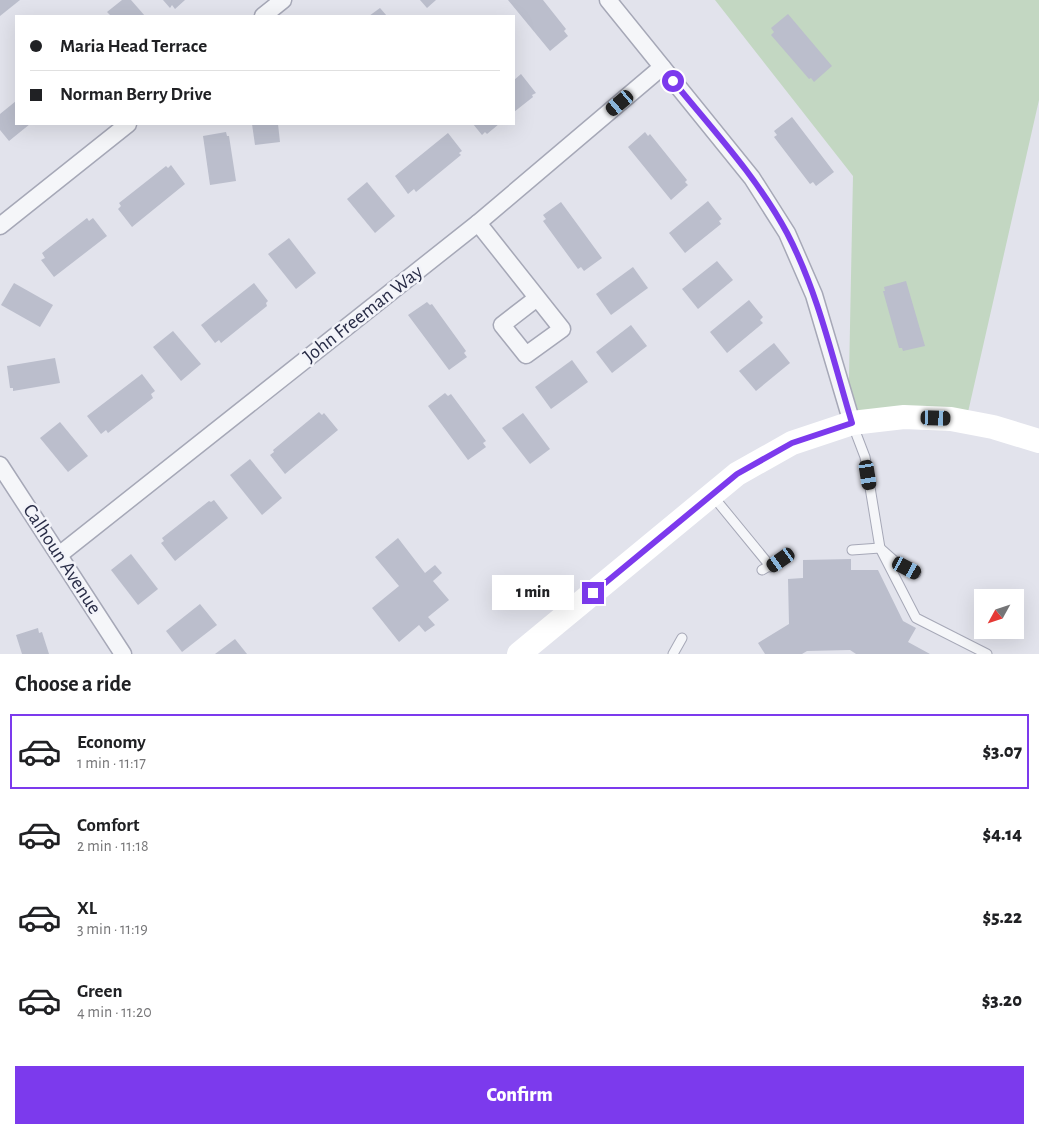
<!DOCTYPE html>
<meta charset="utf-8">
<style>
:root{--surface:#fff;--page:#f6f6f6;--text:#202124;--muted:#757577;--line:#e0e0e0;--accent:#7c3aed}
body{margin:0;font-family:"Alegreya Sans",sans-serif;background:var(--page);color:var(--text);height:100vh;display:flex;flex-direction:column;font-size:19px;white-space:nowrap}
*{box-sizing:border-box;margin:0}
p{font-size:16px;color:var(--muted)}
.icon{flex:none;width:28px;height:28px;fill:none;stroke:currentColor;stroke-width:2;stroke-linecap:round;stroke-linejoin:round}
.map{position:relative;height:654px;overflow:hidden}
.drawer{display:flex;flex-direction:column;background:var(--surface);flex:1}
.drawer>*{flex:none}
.banner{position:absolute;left:15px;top:15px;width:500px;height:110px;border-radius:0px;box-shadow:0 5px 20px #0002;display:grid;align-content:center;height:110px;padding:0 15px;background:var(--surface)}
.needle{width:32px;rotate:230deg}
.fabs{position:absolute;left:974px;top:589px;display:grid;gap:10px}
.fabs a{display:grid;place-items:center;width:50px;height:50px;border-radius:0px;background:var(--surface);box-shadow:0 5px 20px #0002;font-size:25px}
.end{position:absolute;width:22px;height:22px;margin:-11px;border:6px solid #7c3aed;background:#fff;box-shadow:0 0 0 2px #fff}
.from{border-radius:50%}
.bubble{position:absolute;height:35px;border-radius:0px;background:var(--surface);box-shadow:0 5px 20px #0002;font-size:16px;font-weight:800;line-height:35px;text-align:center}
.car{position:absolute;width:15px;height:30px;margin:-15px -8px;border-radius:6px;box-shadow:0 0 4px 1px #0007;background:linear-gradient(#222 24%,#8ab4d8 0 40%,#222 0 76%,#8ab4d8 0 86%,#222 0)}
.banner b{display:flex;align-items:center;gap:18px;height:48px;font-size:19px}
.banner b+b{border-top:1px solid var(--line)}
.banner i{width:12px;height:12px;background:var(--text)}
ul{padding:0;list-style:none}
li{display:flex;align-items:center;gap:15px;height:75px;margin:0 10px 8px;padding:0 5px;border:2px solid transparent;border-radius:0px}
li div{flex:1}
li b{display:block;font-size:19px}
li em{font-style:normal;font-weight:800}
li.active{border-color:var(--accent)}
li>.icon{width:45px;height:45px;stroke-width:1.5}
h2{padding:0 15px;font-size:22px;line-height:60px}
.button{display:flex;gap:10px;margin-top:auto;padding:10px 15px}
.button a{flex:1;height:58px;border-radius:0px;background:var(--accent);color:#fff;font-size:20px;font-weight:800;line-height:58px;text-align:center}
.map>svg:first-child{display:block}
.green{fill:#c3d7c2}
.building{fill:#bbbecc}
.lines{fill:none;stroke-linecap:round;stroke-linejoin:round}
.service-casing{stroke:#a6a8b7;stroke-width:11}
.minor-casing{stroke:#a6a8b7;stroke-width:19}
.service{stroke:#f5f6f9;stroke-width:9}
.minor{stroke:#f5f6f9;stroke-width:16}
.secondary{stroke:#fff;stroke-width:24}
.route{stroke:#7c3aed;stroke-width:6}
.labels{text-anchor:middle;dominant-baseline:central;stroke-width:5;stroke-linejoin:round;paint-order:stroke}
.street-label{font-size:20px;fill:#282c46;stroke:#f2f3f9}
</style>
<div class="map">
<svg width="1039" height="654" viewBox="0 0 1039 654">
<rect width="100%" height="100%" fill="#e2e3ec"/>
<path class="green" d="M715,0H1039V100L966,421L848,427L853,176Z"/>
<g class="building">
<path d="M0,0H20L0,16Z"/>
<path d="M122,0H131L145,16H111L107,12Z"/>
<path d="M163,0H185L175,9L172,5L170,8Z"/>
<path d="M420,0H436L427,8Z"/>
<path d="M508,0H543L566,29L564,31L568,36L550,51Z"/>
<path d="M380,8L387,16H369Z"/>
<path d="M788,14L832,66L814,82L811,78L809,79L771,35L774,32L771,28Z"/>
<path d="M521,74L536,93L532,95L533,97L514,112V80Z"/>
<path d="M16,101V124H30L9,141L0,130V114Z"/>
<path d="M792,117L834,172L816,186L813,182L810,184L774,137L777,135L774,131Z"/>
<path d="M252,124H278L280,142L255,145Z"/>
<path d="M473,124H499L487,134L485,132L482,135Z"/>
<path d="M226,132L227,136H229L236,181L210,185L203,136Z"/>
<path d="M645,132L648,136L650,134L687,180L685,182L688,185L671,200L628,147Z"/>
<path d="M448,133L462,151L459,153L461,155L416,192L414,189L408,194L395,176Z"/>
<path d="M171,165L185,184L132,227L118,209L121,206L119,203L166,166L168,168Z"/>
<path d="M367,182L395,216L375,233L347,199Z"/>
<path d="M708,201L722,219L719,221L721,224L685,253L669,233Z"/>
<path d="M561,202L602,258L584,271L581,267L578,269L543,221L546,219L543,215Z"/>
<path d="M87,218L89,221L93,218L107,236L54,277L41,260L45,258L42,253Z"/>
<path d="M289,238L316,273L296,289L268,254Z"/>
<path d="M717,261L733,280L698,309L682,289Z"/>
<path d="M633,267L648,288L611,315L596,294Z"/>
<path d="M906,281L925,346L903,351L902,348H899L883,291H885L884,287Z"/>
<path d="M14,283L53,305L40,327L1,305Z"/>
<path d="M254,283L268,301L266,303L267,306L221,343L219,340L215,343L201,325Z"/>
<path d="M749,300L763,317L760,320L763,323L727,353L710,332Z"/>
<path d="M427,302L430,305L432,304L466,351L464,353L467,357L449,370L408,315Z"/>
<path d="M631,325L647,346L612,373L596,352Z"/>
<path d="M173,331L201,364L181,381L153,347Z"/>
<path d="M774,343L790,363L756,391L739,371Z"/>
<path d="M55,358L60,383L13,391V388H10L7,366Z"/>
<path d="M572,360L588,382L551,409L535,387Z"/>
<path d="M142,374L155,391L151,394L153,398L108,433L106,430L101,434L87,416Z"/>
<path d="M445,393L448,396L451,394L486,441L483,443L486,447L468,460L428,406Z"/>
<path d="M319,412L322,415L324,413L338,430L285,474L270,455L274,452L273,450Z"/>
<path d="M523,413L550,449L530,464L502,428Z"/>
<path d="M60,422L88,456L68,472L40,438Z"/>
<path d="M250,459L282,498L262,515L230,475Z"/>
<path d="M214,500L228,518L175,561L161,543L164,541L162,538L209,501L211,502Z"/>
<path d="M398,538L425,573L435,565L442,573L433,581L449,600L428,617L435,625L425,632L419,625L399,642L372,608L399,586L375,557Z"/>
<path d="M131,554L158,589L138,605L111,570Z"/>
<path d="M851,559V570H878L903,621L916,628L908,642L930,654H856L850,650L807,651L802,654H765L758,643L789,624L788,579L803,578V560Z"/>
<path d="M200,604L217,625L182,652L166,631Z"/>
<path d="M38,628L39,633L42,632L49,654H22L16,635Z"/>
<path d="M235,639L247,654H215Z"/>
</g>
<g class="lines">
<defs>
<g id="service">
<path d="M852,423L865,457L880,548L916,618L987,654"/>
<path d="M712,495L771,567"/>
<path d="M852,550L880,548L897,563L916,573"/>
<path d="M762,570L781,559"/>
<path d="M673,654L682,638"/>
</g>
<g id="minor">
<path d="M608,0L752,178L787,233L814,295L852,423"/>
<path d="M263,16L283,0"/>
<path d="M478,223L562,329L526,355L502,325L537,298"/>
<path d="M0,226L128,124"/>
<path d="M0,465L123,654"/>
<path d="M59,555L478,223L662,67"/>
</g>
</defs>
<use href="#service" class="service-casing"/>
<use href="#minor" class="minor-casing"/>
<use href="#service" class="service"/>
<use href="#minor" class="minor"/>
<path class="secondary" d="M519,654L737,474L792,443L852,423L904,417L951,419L993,427L1039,441"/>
</g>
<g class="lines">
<path class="route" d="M593,593L737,474L792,443L852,423C833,360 818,292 787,233C757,177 713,130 673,81"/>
</g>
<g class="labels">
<g class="street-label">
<text transform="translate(363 314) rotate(-38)">John Freeman Way</text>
<text transform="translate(62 559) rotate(57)">Calhoun Avenue</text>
</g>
</g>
</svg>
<div class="fabs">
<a><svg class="needle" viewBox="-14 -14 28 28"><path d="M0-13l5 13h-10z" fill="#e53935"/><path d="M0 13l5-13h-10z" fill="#757577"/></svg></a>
</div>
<i class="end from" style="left:673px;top:81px"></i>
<i class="end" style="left:593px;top:593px"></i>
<div class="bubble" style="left:492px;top:575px;width:82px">1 min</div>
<i class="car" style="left:620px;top:103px;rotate:230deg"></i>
<i class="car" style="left:936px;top:418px;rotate:92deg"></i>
<i class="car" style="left:868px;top:475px;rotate:171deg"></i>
<i class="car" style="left:781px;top:560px;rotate:235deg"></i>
<i class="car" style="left:907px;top:568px;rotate:118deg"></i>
<div class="banner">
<b><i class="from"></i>Maria Head Terrace</b>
<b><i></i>Norman Berry Drive</b>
</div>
</div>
<section class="drawer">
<h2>Choose a ride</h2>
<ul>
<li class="active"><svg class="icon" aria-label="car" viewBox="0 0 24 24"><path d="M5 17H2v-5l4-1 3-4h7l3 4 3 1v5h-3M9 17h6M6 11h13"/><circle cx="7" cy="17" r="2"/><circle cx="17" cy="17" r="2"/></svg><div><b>Economy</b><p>1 min · 11:17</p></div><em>$3.07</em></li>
<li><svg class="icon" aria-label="car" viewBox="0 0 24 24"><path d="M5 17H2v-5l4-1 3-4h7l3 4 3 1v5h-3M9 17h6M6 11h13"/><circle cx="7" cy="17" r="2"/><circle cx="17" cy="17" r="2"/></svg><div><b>Comfort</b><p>2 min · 11:18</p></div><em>$4.14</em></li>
<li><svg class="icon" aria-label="car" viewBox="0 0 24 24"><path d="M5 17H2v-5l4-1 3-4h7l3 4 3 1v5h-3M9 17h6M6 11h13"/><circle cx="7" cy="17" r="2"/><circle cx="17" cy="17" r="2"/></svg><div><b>XL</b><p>3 min · 11:19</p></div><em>$5.22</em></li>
<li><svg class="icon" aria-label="car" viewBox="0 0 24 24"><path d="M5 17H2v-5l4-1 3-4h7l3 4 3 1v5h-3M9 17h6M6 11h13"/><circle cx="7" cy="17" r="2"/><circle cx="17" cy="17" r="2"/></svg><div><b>Green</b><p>4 min · 11:20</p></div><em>$3.20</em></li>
</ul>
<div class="button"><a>Confirm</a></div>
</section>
